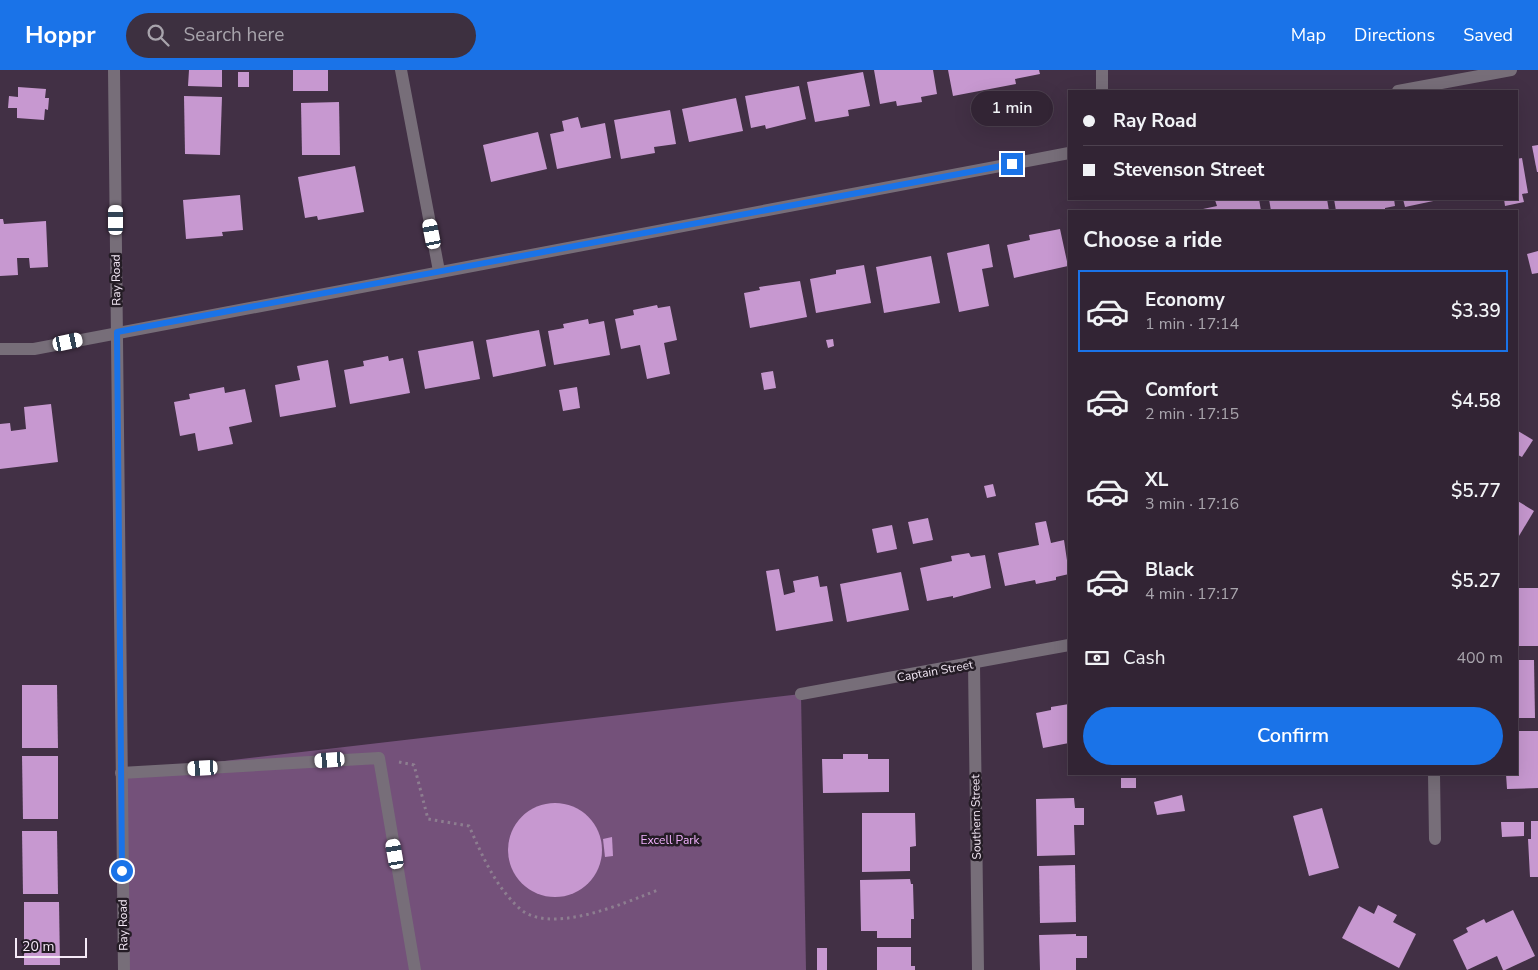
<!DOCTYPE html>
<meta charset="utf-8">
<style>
:root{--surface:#322434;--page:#3d3040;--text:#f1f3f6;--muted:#a8a4ac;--line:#4d414f;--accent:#1a73e8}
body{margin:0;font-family:"Nunito Sans",sans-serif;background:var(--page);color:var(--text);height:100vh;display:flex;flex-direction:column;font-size:19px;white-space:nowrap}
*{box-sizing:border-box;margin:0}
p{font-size:16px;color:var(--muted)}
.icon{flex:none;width:28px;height:28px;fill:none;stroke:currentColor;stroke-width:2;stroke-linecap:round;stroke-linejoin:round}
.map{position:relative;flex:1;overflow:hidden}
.sheet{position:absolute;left:1068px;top:140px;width:450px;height:565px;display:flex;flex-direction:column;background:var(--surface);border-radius:0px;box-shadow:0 5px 20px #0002,0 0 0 1px var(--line)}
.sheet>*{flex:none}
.hud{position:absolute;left:1068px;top:20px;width:450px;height:110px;border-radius:0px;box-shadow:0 5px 20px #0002,0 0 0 1px var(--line);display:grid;align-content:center;height:110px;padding:0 15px;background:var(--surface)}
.scale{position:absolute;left:15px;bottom:12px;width:72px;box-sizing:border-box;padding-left:5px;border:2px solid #f5eaf7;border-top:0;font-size:14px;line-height:18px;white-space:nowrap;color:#f5eaf7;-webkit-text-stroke:4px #241c25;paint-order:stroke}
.end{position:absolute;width:22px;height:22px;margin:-11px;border:6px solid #1a73e8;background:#fff;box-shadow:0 0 0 2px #fff}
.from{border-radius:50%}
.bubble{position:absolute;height:35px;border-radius:18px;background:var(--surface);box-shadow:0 5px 20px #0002,0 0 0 1px var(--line);font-size:16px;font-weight:600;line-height:35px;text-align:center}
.car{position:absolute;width:15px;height:30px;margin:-15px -8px;border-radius:6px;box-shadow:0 0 4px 1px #0007;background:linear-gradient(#fff 24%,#345 0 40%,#fff 0 76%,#345 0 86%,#fff 0)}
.hud b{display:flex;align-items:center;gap:18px;height:48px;font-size:19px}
.hud b+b{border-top:1px solid var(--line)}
.hud i{width:12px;height:12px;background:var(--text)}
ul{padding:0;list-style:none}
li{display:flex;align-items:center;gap:15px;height:82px;margin:0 10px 8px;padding:0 5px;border:2px solid transparent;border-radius:0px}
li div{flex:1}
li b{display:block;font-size:19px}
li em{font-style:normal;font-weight:600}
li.on{border-color:var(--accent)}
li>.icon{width:45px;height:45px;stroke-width:1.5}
h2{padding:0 15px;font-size:22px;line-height:60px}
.pay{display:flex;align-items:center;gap:12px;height:55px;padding:0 15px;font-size:19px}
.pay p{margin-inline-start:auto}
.action{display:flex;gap:10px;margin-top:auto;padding:10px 15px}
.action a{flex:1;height:58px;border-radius:30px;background:var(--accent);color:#fff;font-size:20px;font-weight:600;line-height:58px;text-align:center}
header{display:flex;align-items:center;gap:30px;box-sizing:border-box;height:70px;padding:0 25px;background:var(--accent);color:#fff}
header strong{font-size:24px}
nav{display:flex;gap:28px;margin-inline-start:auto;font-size:18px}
.search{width:350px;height:45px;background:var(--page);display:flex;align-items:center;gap:12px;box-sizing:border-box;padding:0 18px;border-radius:28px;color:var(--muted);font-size:19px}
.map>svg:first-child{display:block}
.green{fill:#74517a}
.building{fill:#c798d0}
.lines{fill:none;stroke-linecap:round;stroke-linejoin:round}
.path{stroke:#8d7e90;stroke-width:3;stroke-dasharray:2.5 4;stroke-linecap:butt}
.service{stroke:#776e79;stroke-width:12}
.minor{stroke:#776e79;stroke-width:12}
.tertiary{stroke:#776e79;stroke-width:12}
.route{stroke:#1a73e8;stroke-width:6}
.labels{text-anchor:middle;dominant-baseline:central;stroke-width:5;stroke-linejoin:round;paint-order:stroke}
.street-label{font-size:12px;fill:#f5eaf7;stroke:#241c25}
.park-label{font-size:12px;fill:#f1b1fd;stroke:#241c25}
</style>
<header>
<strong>Hoppr</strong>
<div class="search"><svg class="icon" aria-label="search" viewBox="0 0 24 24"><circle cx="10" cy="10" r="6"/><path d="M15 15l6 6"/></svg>Search here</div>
<nav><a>Map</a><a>Directions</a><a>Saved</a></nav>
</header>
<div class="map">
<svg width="1538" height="900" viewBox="0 0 1538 900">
<rect width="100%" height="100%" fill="#423045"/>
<path class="green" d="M801,624L806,900H124L121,703Z"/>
<g class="building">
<path d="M189,0H222V17L188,16Z"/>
<rect x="293" y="0" width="35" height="21"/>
<path d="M874,0H933L937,24L921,27L922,32L897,36L896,31L880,34Z"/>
<path d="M948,0H1039L1040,4L1015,9L1016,14L953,26Z"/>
<rect x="238" y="2" width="11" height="15"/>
<path d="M863,2L870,36L848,40L849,46L815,52L807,12Z"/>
<path d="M799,16L806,49L766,59L765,55L751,58L745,26Z"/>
<path d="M18,17L46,19L45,28H49L48,40L45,39L44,50L17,48V38H8L9,26L18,27Z"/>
<path d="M184,26L222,27L220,85L185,84Z"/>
<path d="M736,28L743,61L689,72L682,39Z"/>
<path d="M339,32L340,85H302L301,33Z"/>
<path d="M670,40L676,74L654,77L655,83L621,89L614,50Z"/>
<path d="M578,47L581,58L605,53L611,88L557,99L550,64L564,61L562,51Z"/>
<path d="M538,62L547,99L491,112L483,75Z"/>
<path d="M1538,75V102H1537L1532,76Z"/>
<path d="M1522,88L1528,123L1522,124L1524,132L1505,136L1504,129H1516V89Z"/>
<path d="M355,96L364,142L318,150L317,146L305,148L298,107Z"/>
<path d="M240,125L243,160L222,162L223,166L186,169L183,130Z"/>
<path d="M1222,129H1259L1261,141H1203V139L1217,136L1215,130Z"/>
<path d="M1269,129H1327L1329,141H1271Z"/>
<path d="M1334,129H1394L1395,136L1385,138V141H1336Z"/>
<path d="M1403,129H1438V130L1405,137Z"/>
<path d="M0,149H3L4,154L46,151L48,197L30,198L29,188H17L18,205L0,206Z"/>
<path d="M1060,159L1068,196L1014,208L1007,175L1030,170L1029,165Z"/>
<path d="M989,174L993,197L982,199L989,236L959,242L947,183Z"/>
<path d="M1538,181V203L1532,204L1527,184Z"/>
<path d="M931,186L940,233L884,243L876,197Z"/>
<path d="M864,195L871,233L816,243L810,209L836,204V200Z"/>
<path d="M800,211L807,247L750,258L744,223L760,220L759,217Z"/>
<path d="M657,235L658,238L670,236L677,270L664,273L670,304L647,309L640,275L621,279L615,249L634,245L633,240Z"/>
<path d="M588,249L589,254L604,251L610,285L554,295L548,261L564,258L563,254Z"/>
<path d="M539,260L546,296L493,307L486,270Z"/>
<path d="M833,269L834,276L828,278L826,270Z"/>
<path d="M473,271L480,309L425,319L418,281Z"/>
<path d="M388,286L389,291L403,288L410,323L350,334L344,300L364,296L363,291Z"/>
<path d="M328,290L336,337L280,347L275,315L300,310L297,296Z"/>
<path d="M773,301L776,318L764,320L761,303Z"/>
<path d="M224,317L225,323L245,319L252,352L229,357L233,374L198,381L195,363L180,366L174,332L190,329L189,324Z"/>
<path d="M577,317L580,338L563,341L559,320Z"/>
<path d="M51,334L58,392L0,399V354L10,353L11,361L26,359L24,337Z"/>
<path d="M1518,361L1533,370L1522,387L1516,384V364Z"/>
<path d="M993,414L996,426L987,428L984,416Z"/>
<path d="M1516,430L1534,441L1516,471Z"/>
<path d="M928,448L933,470L913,474L908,452Z"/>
<path d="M1046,451L1051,473L1064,470L1069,504L1056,507V510L1036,514L1035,510L1005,516L998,483L1039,475L1035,453Z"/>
<path d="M892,455L897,479L877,483L872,459Z"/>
<path d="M969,483L971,487L985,485L991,518L953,528V526L927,531L920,498L952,491L951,486Z"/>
<path d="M779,499L784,525L795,522L793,511L818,506L820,517L827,516L833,551L776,561L766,501Z"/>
<path d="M901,502L909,540L847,552L840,514Z"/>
<rect x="1516" y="518" width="22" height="58"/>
<path d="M1516,590H1534L1535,648H1516Z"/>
<path d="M22,615H57L58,678H22Z"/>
<path d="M1069,634V673L1043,678L1036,643L1051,640V637Z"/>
<path d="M1516,661H1538V718L1507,719L1506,704H1516Z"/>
<path d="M843,684H868V689H889V722L823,723L822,689H843Z"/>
<path d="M22,686H58V749H23Z"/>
<path d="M1338,704H1366V706L1338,705Z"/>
<rect x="1121" y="708" width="15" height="10"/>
<path d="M1182,725L1185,741L1157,745L1154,732Z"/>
<path d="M1074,728L1075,738H1084V755H1074L1075,785L1037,786L1036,729Z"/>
<circle cx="555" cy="780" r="47"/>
<path d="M1322,738L1339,798L1309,806L1293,746Z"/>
<path d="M862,743H915L916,776L910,777V801L862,802Z"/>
<path d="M1531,751H1538V807H1530L1528,769H1531Z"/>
<path d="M1501,752H1524V766L1502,767Z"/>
<path d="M22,761H57L58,824H23Z"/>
<path d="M612,767L613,786L605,787L603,769Z"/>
<path d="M1075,795L1076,852L1040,853L1039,796Z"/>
<path d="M910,809L911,814H913L914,849H911V868H877V861H861L860,810Z"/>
<path d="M24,832H59L60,895H24Z"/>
<path d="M1378,835L1397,845L1393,852L1416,864L1399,898L1342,868L1359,836L1374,844Z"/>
<path d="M1513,840L1535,886L1505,900H1503L1497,886L1467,900L1453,870L1468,862L1466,858L1484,849L1486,853Z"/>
<path d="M1076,864V866H1087V888H1076V900H1040L1039,865Z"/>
<path d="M877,877H911V896H915V900H877Z"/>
<rect x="817" y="878" width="10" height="22"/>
</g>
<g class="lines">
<path class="path" d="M399,692L414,695L428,749L469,756C482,785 494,814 518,837C548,867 624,833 658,820"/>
<path class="service" d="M121,703L379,688L415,900"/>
<g class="minor">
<path d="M401,0L439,201"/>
<path d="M1102,21V0"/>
<path d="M1398,21L1511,0"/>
<path d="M0,279H34L1069,83"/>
<path d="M974,594L978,900"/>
<path d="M801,624L1069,575"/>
<path d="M1434,704L1435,769"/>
</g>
<path class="tertiary" d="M114,0L124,900"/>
</g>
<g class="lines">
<path class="route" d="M122,801L117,262L1012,94"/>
</g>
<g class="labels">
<g class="street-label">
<text transform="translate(116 210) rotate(-91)">Ray Road</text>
<text transform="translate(935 601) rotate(-10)">Captain Street</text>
<text transform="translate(976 747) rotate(-91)">Southern Street</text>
<text transform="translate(123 855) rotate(-91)">Ray Road</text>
</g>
<g class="park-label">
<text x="670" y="770">Excell Park</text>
</g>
</g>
</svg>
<div class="scale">20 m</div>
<i class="end from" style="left:122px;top:801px"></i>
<i class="end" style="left:1012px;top:94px"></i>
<div class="bubble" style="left:971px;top:21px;width:82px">1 min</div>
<i class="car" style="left:116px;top:150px;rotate:0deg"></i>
<i class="car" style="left:432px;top:164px;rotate:349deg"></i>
<i class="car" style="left:68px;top:272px;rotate:78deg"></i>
<i class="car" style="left:330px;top:690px;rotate:266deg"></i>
<i class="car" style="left:203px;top:698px;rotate:267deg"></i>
<i class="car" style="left:395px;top:784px;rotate:350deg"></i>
<div class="hud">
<b><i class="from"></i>Ray Road</b>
<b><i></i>Stevenson Street</b>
</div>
<section class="sheet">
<h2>Choose a ride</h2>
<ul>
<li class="on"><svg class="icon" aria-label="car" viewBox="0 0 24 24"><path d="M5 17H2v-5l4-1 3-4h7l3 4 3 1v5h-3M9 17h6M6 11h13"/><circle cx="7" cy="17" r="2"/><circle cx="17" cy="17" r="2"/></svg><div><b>Economy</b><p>1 min · 17:14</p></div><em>$3.39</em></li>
<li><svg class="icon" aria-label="car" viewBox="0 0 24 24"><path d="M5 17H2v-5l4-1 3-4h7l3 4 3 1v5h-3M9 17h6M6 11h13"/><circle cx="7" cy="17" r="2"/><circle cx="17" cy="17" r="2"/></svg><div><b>Comfort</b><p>2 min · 17:15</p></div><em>$4.58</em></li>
<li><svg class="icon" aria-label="car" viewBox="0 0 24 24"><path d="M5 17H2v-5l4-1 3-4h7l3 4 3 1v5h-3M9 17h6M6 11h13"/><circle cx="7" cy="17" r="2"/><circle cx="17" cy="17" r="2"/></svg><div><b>XL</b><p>3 min · 17:16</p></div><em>$5.77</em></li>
<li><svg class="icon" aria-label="car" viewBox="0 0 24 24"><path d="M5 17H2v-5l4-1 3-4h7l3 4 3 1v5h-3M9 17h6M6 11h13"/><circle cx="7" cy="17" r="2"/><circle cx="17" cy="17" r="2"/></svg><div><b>Black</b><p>4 min · 17:17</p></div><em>$5.27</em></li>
</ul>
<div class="pay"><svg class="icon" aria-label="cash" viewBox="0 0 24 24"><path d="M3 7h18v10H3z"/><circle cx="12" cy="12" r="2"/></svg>Cash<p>400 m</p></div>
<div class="action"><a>Confirm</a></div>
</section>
</div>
